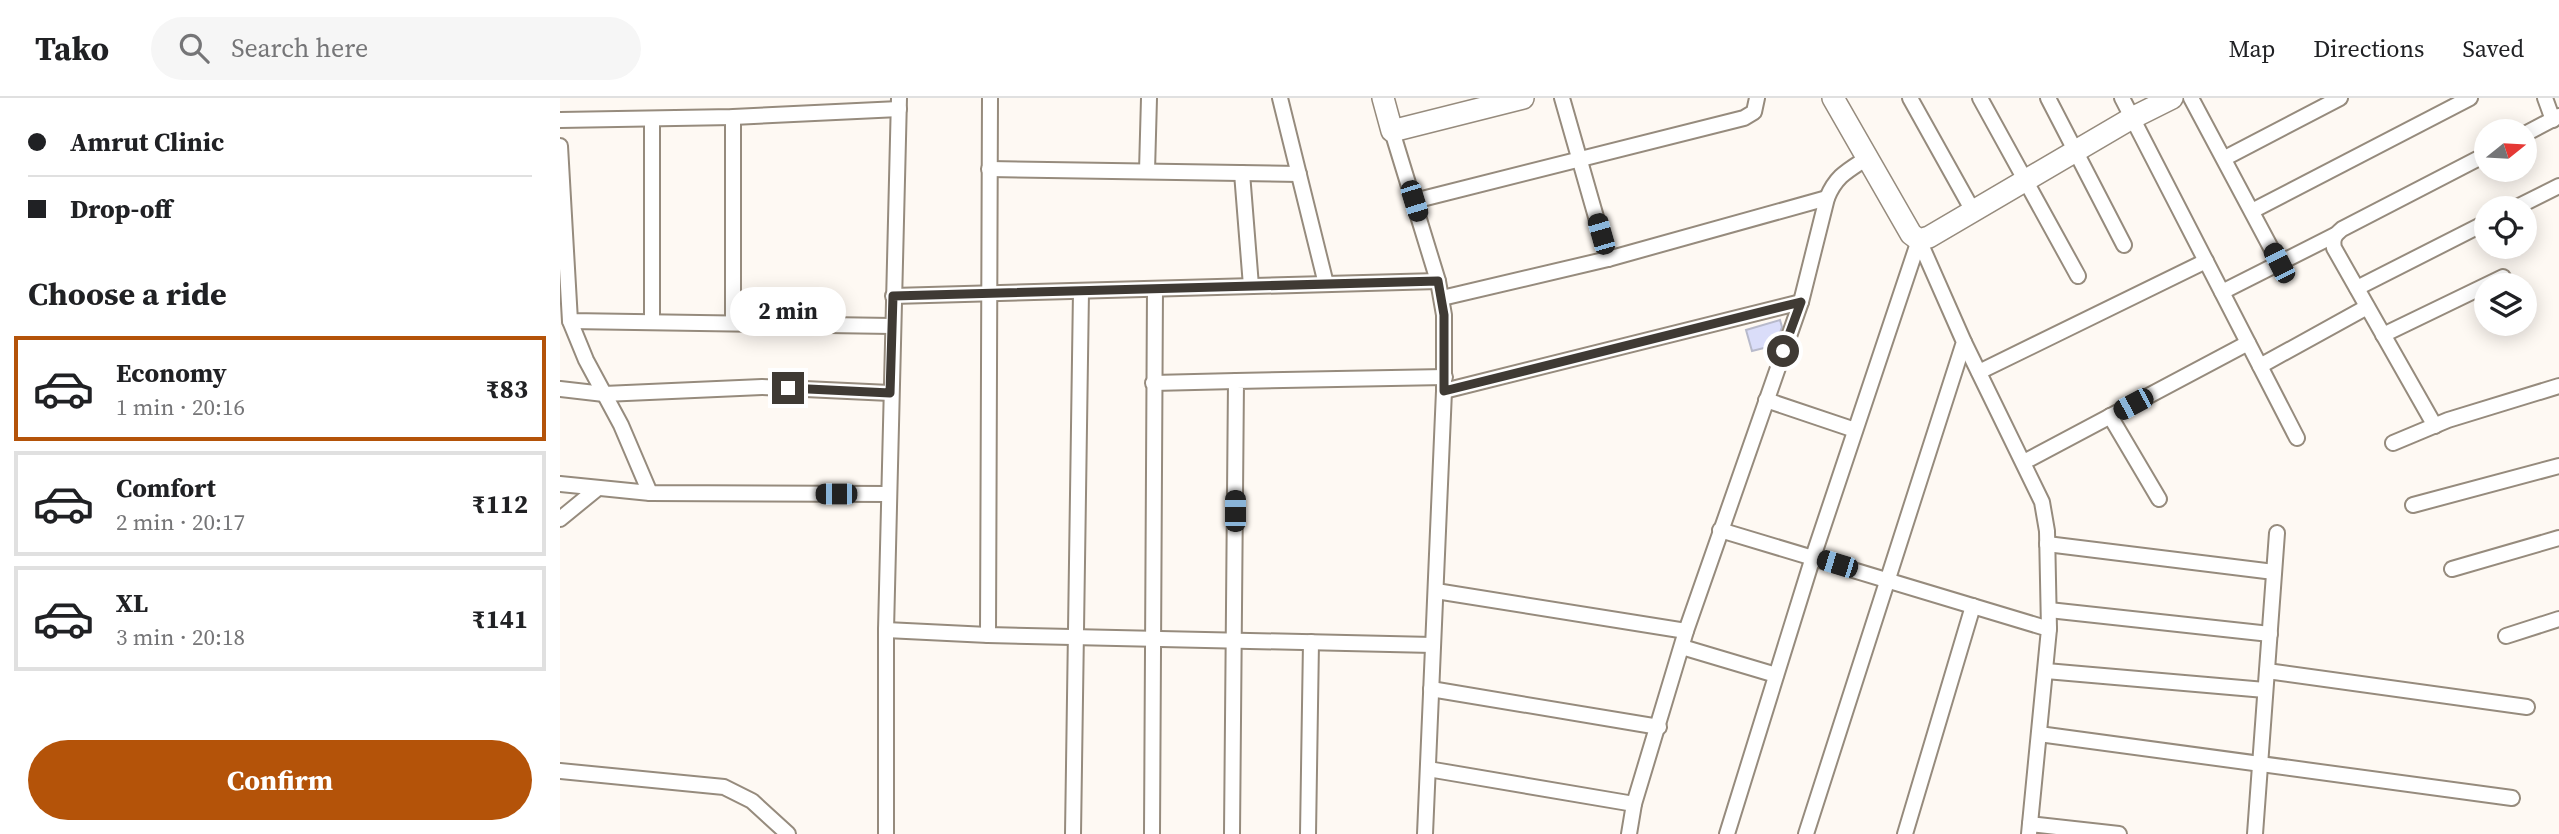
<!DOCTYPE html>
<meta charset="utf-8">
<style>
:root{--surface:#fff;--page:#f6f6f6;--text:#202124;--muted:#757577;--line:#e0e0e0;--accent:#b45309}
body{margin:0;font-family:"Source Serif 4",serif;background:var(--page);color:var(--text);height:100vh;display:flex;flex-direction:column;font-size:26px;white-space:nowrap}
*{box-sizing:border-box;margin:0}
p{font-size:23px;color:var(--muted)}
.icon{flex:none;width:38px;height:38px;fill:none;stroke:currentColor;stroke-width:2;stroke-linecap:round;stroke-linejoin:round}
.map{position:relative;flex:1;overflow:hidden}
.details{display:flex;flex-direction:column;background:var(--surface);width:560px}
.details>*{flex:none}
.hud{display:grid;align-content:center;height:154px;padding:0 28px;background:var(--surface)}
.needle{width:46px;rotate:72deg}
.tools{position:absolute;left:1914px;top:21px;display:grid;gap:14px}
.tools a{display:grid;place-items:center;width:63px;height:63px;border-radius:50%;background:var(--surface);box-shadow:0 4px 18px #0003;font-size:35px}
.end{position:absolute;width:32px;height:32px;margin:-16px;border:9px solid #3f3a34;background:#fff;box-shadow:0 0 0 4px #fff}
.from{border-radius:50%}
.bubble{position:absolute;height:49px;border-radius:24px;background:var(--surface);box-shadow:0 4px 18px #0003;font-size:23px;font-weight:700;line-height:49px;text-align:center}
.car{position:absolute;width:21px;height:42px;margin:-21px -10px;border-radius:9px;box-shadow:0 0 5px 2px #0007;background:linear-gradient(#222 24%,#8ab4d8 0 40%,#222 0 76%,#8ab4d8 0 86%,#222 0)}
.hud b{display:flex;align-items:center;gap:24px;height:66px;font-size:26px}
.hud b+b{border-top:2px solid var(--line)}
.hud i{width:18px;height:18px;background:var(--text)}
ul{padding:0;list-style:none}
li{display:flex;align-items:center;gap:21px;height:105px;margin:0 14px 10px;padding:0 14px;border:4px solid var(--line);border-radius:0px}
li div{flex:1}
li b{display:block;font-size:26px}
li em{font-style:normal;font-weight:700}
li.current{border-color:var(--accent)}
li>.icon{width:63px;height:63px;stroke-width:1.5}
h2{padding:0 28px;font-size:32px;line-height:84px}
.action{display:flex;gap:14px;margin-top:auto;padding:14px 28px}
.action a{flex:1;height:80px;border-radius:42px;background:var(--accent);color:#fff;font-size:28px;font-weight:700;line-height:80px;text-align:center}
header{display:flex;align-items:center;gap:42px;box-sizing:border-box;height:98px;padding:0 35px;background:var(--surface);border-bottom:2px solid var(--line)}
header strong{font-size:33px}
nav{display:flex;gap:38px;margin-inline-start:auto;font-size:24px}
.search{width:490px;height:63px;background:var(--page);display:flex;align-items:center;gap:18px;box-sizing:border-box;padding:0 24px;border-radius:38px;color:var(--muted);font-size:26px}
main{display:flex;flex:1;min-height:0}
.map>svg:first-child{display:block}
.building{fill:#daddf9;stroke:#b8bacb;stroke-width:2}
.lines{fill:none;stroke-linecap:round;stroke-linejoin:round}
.street-casing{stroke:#968b7d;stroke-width:18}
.secondary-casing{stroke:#968b7d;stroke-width:24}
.street{stroke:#fff;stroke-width:14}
.secondary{stroke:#fff;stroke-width:21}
.route{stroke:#3f3a34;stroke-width:9}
</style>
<header>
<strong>Tako</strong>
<div class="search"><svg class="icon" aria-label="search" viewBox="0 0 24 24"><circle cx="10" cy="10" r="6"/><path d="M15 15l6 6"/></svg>Search here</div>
<nav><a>Map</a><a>Directions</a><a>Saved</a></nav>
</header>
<main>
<section class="details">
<div class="hud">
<b><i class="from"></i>Amrut Clinic</b>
<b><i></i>Drop-off</b>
</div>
<h2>Choose a ride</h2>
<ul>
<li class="current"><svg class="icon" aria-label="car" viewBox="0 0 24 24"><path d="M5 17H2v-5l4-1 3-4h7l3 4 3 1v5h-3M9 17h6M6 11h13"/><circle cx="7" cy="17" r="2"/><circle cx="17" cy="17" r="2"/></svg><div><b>Economy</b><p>1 min · 20:16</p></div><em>₹83</em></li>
<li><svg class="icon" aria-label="car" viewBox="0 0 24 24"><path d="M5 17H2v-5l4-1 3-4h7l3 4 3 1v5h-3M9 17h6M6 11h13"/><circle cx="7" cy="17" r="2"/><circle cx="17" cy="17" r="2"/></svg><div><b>Comfort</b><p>2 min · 20:17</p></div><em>₹112</em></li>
<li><svg class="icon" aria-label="car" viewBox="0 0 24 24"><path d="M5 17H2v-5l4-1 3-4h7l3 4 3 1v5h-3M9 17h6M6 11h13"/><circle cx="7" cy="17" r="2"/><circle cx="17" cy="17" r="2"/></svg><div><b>XL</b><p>3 min · 20:18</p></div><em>₹141</em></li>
</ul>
<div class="action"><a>Confirm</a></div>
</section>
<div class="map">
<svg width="1999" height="736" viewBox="0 0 1999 736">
<rect width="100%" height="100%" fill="#fef9f3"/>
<path class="building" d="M1220,222L1222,229L1216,247L1192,253L1186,232Z"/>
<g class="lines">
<defs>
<g id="street">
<path d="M720,0L766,186"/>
<path d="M1002,0L1048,161"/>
<path d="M1350,0L1413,113"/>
<path d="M1420,0L1518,178"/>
<path d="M1488,0L1564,147"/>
<path d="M1562,0L1737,340"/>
<path d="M1631,0L1719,165"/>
<path d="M1985,0L1993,22"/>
<path d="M92,21V224"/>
<path d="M0,22L173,19L339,11"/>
<path d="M832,33L878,183L884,217V293L865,736"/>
<path d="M1965,36L1999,18"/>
<path d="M0,48L10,223L332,228"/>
<path d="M1665,60L1780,0"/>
<path d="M429,71L739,76"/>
<path d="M587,73L589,0"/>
<path d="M682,75L691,188"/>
<path d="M854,103L1184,20L1194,14L1197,0"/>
<path d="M1955,110L1999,88"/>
<path d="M1692,113L1910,0"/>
<path d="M1797,190L1927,124"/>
<path d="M1662,194L1775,137"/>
<path d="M333,198L878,183"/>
<path d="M882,200L1048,161L1267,100"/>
<path d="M10,223L26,262L61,327L90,395"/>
<path d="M173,225V19"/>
<path d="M1823,237L1943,179"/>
<path d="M1404,244L1482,404L1487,433L1489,531"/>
<path d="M1700,268L1807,209"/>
<path d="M1419,274L1646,163"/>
<path d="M593,285L676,283"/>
<path d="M0,291L44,296L202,289L330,295"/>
<path d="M884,293L1241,204"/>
<path d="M1206,302L1295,332"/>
<path d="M1550,318L1599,401"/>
<path d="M1875,328L1774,150C1772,140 1775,137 1782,131L1927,56"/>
<path d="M1833,345L1888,322L1999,288"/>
<path d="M1464,364L1688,245"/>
<path d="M0,386L90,395L329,396"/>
<path d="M1853,407L1999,368"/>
<path d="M0,421L38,390"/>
<path d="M1160,432L1489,531L1469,736"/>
<path d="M1487,446L1714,474"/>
<path d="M1892,471L1999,440"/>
<path d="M876,493L1126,533"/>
<path d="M1489,512L1710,536"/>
<path d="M326,532L428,537L873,547"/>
<path d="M428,537L430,0"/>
<path d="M1946,538L1999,521"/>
<path d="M1122,549L1216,577"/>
<path d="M1486,573L1705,592"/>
<path d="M1707,573L1967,609"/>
<path d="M871,591L1099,629"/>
<path d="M1479,636L1952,700"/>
<path d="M868,671L1074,706L1126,533L1241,204L1267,100C1276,78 1287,73 1307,60"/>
<path d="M0,673L164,689L192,703L228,736"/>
<path d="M1470,726L1559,736"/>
<path d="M326,736V532L339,0"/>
<path d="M513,736L521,193"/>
<path d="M592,736L595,191"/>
<path d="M672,736L676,283L885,279"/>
<path d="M748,736L751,544"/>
<path d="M1069,736L1074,706"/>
<path d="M1167,736L1253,459L1359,142"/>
<path d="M1246,736L1404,244L1359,142"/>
<path d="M1345,736L1413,508"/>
<path d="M1695,736L1717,435"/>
</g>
<g id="secondary">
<path d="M823,0L832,33L963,0"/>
<path d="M1273,0L1351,136L1359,142L1369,139L1572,20L1612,0"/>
</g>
</defs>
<use href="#street" class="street-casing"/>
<use href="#secondary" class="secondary-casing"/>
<use href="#street" class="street"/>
<use href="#secondary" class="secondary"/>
</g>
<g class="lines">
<path class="route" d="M228,290L330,295L333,198L878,183L884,217V293L1241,204L1223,253"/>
</g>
</svg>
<div class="tools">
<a><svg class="needle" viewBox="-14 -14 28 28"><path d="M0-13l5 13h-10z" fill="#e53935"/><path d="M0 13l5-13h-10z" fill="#757577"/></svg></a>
<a><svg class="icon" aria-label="locate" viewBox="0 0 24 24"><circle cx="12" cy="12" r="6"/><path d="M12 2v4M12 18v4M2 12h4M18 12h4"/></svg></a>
<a><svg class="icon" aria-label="layers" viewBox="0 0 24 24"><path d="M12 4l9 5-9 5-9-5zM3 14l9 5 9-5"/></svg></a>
</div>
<i class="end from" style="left:1223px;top:253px"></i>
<i class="end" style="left:228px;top:290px"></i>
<div class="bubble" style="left:170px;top:189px;width:116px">2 min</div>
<i class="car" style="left:854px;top:103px;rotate:163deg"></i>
<i class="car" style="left:1041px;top:136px;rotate:344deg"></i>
<i class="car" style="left:1719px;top:165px;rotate:333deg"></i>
<i class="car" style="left:1573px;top:306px;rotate:242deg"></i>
<i class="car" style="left:276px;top:396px;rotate:270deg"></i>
<i class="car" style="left:675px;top:413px;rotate:0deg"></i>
<i class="car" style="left:1277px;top:466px;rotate:287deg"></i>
</div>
</main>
